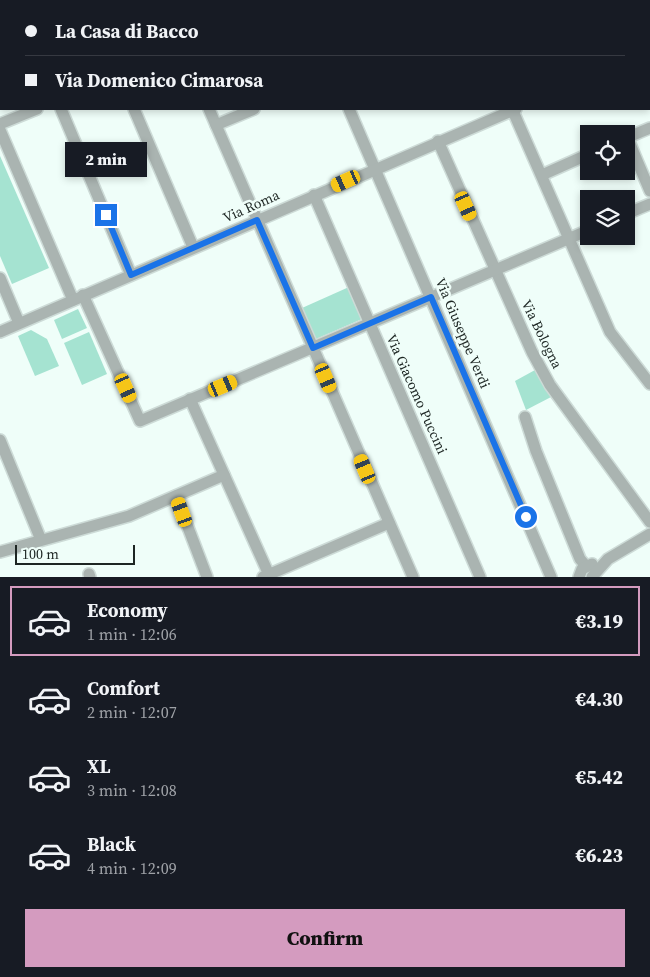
<!DOCTYPE html>
<meta charset="utf-8">
<style>
:root{--surface:#171b24;--page:#242831;--text:#f1f3f6;--muted:#9ea1a6;--line:#363941;--accent:#d49bbf}
body{margin:0;font-family:"Source Serif 4",serif;background:var(--page);color:var(--text);height:100vh;display:flex;flex-direction:column;font-size:19px;white-space:nowrap}
*{box-sizing:border-box;margin:0}
p{font-size:16px;color:var(--muted)}
.icon{flex:none;width:28px;height:28px;fill:none;stroke:currentColor;stroke-width:2;stroke-linecap:round;stroke-linejoin:round}
.map{position:relative;height:577px;overflow:hidden}
.panel{display:flex;flex-direction:column;background:var(--surface);flex:1}
.panel>*{flex:none}
.hud{position:absolute;left:0px;top:0px;width:650px;height:110px;box-shadow:0 2px 8px #0003;display:grid;align-content:center;height:110px;padding:0 25px;background:var(--surface)}
.tools{position:absolute;left:580px;top:125px;display:grid;gap:10px}
.tools a{display:grid;place-items:center;width:55px;height:55px;border-radius:0px;background:var(--surface);box-shadow:0 2px 8px #0003;font-size:25px}
.scale{position:absolute;left:15px;bottom:12px;width:120px;box-sizing:border-box;padding-left:5px;border:2px solid #1d2623;border-top:0;font-size:14px;line-height:18px;white-space:nowrap;color:#1d2623;-webkit-text-stroke:4px #effef9;paint-order:stroke}
.end{position:absolute;width:22px;height:22px;margin:-11px;border:6px solid #1a73e8;background:#fff;box-shadow:0 0 0 2px #fff}
.from{border-radius:50%}
.bubble{position:absolute;height:35px;border-radius:0px;background:var(--surface);box-shadow:0 2px 8px #0003;font-size:16px;font-weight:800;line-height:35px;text-align:center}
.car{position:absolute;width:15px;height:30px;margin:-15px -8px;border-radius:6px;box-shadow:0 0 4px 1px #0007;background:linear-gradient(#f5c518 24%,#345 0 40%,#f5c518 0 76%,#345 0 86%,#f5c518 0)}
.hud b{display:flex;align-items:center;gap:18px;height:48px;font-size:19px}
.hud b+b{border-top:1px solid var(--line)}
.hud i{width:12px;height:12px;background:var(--text)}
ul{padding:9px 0 0;list-style:none}
li{display:flex;align-items:center;gap:15px;height:70px;margin:0 10px 8px;padding:0 15px;border:2px solid transparent;border-radius:0px}
li div{flex:1}
li b{display:block;font-size:19px}
li em{font-style:normal;font-weight:800}
li.active{border-color:var(--accent)}
li>.icon{width:45px;height:45px;stroke-width:1.5}
.cta{display:flex;gap:10px;margin-top:auto;padding:10px 25px}
.cta a{flex:1;height:58px;border-radius:0px;background:var(--accent);color:#111;font-size:20px;font-weight:800;line-height:58px;text-align:center}
.map>svg:first-child{display:block}
.green{fill:#a5e3d1}
.lines{fill:none;stroke-linecap:round;stroke-linejoin:round}
.minor-casing{stroke:#cddbd7;stroke-width:14}
.major-casing{stroke:#cddbd7;stroke-width:16}
.minor{stroke:#aab4b1;stroke-width:11}
.major{stroke:#677a74;stroke-width:14}
.route{stroke:#1a73e8;stroke-width:6}
.labels{text-anchor:middle;dominant-baseline:central;stroke-width:5;stroke-linejoin:round;paint-order:stroke}
.street-label{font-size:14px;fill:#1d2623;stroke:#effef9}
</style>
<div class="map">
<svg width="650" height="577" viewBox="0 0 650 577">
<rect width="100%" height="100%" fill="#effef9"/>
<g class="green">
<path d="M0,156L49,268L12,284L0,256Z"/>
<path d="M349,287L362,319L316,339L302,308Z"/>
<path d="M78,309L87,328L62,339L54,320Z"/>
<path d="M31,330L47,339L59,366L35,376L18,336Z"/>
<path d="M89,332L107,374L82,385L64,343Z"/>
<path d="M535,370L553,396L526,410L515,381Z"/>
</g>
<g class="lines">
<defs>
<g id="minor">
<path d="M15,0V1"/>
<path d="M162,0V1"/>
<path d="M231,0L232,1"/>
<path d="M301,0L302,1"/>
<path d="M385,0V1"/>
<path d="M467,0V1"/>
<path d="M135,1L138,0"/>
<path d="M280,1L283,0"/>
<path d="M539,1L540,0"/>
<path d="M61,109L131,275"/>
<path d="M134,109L193,247"/>
<path d="M209,109L413,577"/>
<path d="M349,109L551,577"/>
<path d="M512,109L610,332L650,384"/>
<path d="M0,124L37,109"/>
<path d="M216,125L254,109"/>
<path d="M0,130L73,300"/>
<path d="M627,137L650,191"/>
<path d="M626,138L650,128"/>
<path d="M438,141L532,352L550,385L650,522"/>
<path d="M542,175L589,154"/>
<path d="M314,195L480,577"/>
<path d="M626,214L650,204"/>
<path d="M0,278L19,323"/>
<path d="M83,295L140,421L589,230"/>
<path d="M0,332L516,109"/>
<path d="M190,399L270,577"/>
<path d="M525,417L536,451L580,559L586,566"/>
<path d="M0,440L41,540"/>
<path d="M176,496L207,577"/>
<path d="M0,552L129,516L224,475"/>
<path d="M89,574L90,577"/>
<path d="M263,577L389,523"/>
<path d="M579,577L582,569L592,564"/>
<path d="M592,577L608,559L650,534"/>
</g>
<g id="major">
<path d="M613,0L614,1"/>
<path d="M644,0V1"/>
<path d="M649,12L650,15"/>
<path d="M649,85L650,88"/>
</g>
</defs>
<use href="#minor" class="minor-casing"/>
<use href="#major" class="major-casing"/>
<use href="#minor" class="minor"/>
<use href="#major" class="major"/>
</g>
<g class="lines">
<path class="route" d="M106,215L131,275L257,220L313,348L431,297L526,517"/>
</g>
<g class="labels">
<g class="street-label">
<text transform="translate(251 206) rotate(-24)">Via Roma</text>
<text transform="translate(463 333) rotate(67)">Via Giuseppe Verdi</text>
<text transform="translate(542 334) rotate(64)">Via Bologna</text>
<text transform="translate(417 394) rotate(66)">Via Giacomo Puccini</text>
</g>
</g>
</svg>
<div class="tools">
<a><svg class="icon" aria-label="locate" viewBox="0 0 24 24"><circle cx="12" cy="12" r="6"/><path d="M12 2v4M12 18v4M2 12h4M18 12h4"/></svg></a>
<a><svg class="icon" aria-label="layers" viewBox="0 0 24 24"><path d="M12 4l9 5-9 5-9-5zM3 14l9 5 9-5"/></svg></a>
</div>
<div class="scale">100 m</div>
<i class="end from" style="left:526px;top:517px"></i>
<i class="end" style="left:106px;top:215px"></i>
<div class="bubble" style="left:65px;top:142px;width:82px">2 min</div>
<i class="car" style="left:346px;top:181px;rotate:246deg"></i>
<i class="car" style="left:466px;top:206px;rotate:156deg"></i>
<i class="car" style="left:326px;top:378px;rotate:157deg"></i>
<i class="car" style="left:223px;top:386px;rotate:67deg"></i>
<i class="car" style="left:126px;top:388px;rotate:156deg"></i>
<i class="car" style="left:365px;top:469px;rotate:337deg"></i>
<i class="car" style="left:182px;top:512px;rotate:340deg"></i>
<div class="hud">
<b><i class="from"></i>La Casa di Bacco</b>
<b><i></i>Via Domenico Cimarosa</b>
</div>
</div>
<section class="panel">
<ul>
<li class="active"><svg class="icon" aria-label="car" viewBox="0 0 24 24"><path d="M5 17H2v-5l4-1 3-4h7l3 4 3 1v5h-3M9 17h6M6 11h13"/><circle cx="7" cy="17" r="2"/><circle cx="17" cy="17" r="2"/></svg><div><b>Economy</b><p>1 min · 12:06</p></div><em>€3.19</em></li>
<li><svg class="icon" aria-label="car" viewBox="0 0 24 24"><path d="M5 17H2v-5l4-1 3-4h7l3 4 3 1v5h-3M9 17h6M6 11h13"/><circle cx="7" cy="17" r="2"/><circle cx="17" cy="17" r="2"/></svg><div><b>Comfort</b><p>2 min · 12:07</p></div><em>€4.30</em></li>
<li><svg class="icon" aria-label="car" viewBox="0 0 24 24"><path d="M5 17H2v-5l4-1 3-4h7l3 4 3 1v5h-3M9 17h6M6 11h13"/><circle cx="7" cy="17" r="2"/><circle cx="17" cy="17" r="2"/></svg><div><b>XL</b><p>3 min · 12:08</p></div><em>€5.42</em></li>
<li><svg class="icon" aria-label="car" viewBox="0 0 24 24"><path d="M5 17H2v-5l4-1 3-4h7l3 4 3 1v5h-3M9 17h6M6 11h13"/><circle cx="7" cy="17" r="2"/><circle cx="17" cy="17" r="2"/></svg><div><b>Black</b><p>4 min · 12:09</p></div><em>€6.23</em></li>
</ul>
<div class="cta"><a>Confirm</a></div>
</section>
